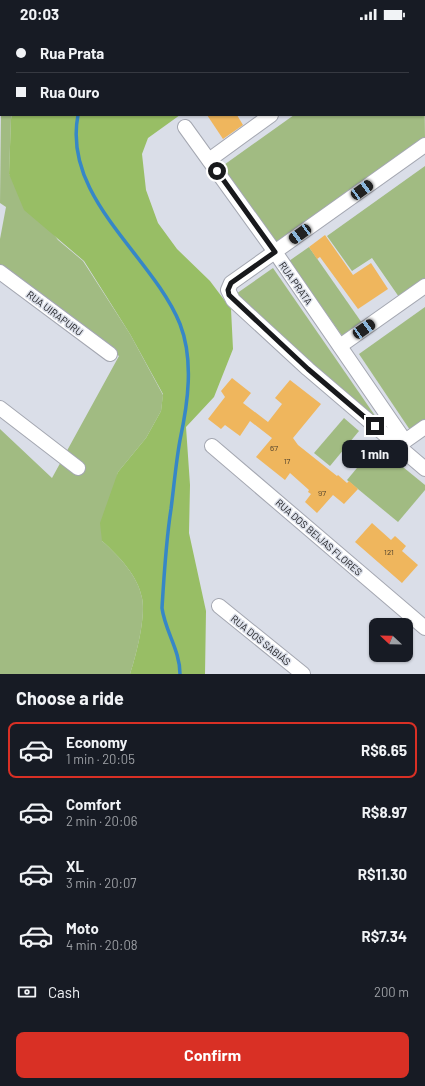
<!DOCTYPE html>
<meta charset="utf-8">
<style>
:root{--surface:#171b24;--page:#242831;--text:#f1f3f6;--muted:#9ea1a6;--line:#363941;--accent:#d93025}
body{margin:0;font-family:Barlow,sans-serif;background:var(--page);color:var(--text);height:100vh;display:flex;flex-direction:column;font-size:15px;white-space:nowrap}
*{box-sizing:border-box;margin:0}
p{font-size:13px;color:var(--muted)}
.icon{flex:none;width:22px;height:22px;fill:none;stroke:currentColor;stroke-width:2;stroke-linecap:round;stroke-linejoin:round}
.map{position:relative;height:646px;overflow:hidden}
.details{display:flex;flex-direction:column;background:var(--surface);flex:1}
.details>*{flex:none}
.top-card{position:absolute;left:0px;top:0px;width:425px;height:88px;box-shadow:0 1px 3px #0004;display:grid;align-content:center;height:88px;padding:0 16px;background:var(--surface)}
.needle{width:26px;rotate:292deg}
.buttons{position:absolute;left:369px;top:590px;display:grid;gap:8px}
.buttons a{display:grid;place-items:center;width:44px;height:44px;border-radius:8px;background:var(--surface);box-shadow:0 1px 3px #0004;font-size:20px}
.end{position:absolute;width:18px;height:18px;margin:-9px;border:5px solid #18191c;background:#fff;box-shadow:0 0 0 2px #fff}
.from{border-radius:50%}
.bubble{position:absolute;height:28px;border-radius:8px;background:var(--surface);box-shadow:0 1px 3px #0004;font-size:13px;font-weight:700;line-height:28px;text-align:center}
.car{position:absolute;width:12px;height:24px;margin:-12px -6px;border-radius:5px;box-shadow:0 0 3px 1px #0007;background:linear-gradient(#222 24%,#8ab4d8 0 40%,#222 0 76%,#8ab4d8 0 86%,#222 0)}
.top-card b{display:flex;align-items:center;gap:14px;height:38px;font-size:15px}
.top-card b+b{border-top:1px solid var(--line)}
.top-card i{width:10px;height:10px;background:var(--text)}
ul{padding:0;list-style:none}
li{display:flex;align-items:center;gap:12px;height:56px;margin:0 8px 6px;padding:0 8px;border:2px solid transparent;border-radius:8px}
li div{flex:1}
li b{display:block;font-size:15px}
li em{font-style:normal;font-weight:700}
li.on{border-color:var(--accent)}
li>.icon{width:36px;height:36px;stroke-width:1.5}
h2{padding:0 16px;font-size:18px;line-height:48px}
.pay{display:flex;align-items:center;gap:10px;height:44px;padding:0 16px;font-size:15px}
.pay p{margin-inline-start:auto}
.action{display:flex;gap:8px;margin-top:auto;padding:8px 16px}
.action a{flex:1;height:46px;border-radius:8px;background:var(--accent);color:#fff;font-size:16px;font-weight:700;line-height:46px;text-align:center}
.status{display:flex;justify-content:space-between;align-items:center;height:28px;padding:0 20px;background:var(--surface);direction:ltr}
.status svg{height:11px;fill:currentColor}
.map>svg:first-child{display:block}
.green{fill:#a1bb82}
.forest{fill:#98be65}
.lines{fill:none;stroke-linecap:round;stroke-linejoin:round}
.stream{stroke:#3687c7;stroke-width:3.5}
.building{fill:#efb65d}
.street-casing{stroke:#a4a7b1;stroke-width:16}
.primary-casing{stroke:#a54a5e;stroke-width:24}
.street{stroke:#fff;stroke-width:14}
.primary{stroke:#f7a3b3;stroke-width:22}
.route{stroke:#18191c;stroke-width:5}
.labels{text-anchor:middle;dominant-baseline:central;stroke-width:3;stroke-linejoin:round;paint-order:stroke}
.number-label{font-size:8px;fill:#4e402c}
.street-label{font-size:10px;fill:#18191c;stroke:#dadee8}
</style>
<div class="status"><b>20:03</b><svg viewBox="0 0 49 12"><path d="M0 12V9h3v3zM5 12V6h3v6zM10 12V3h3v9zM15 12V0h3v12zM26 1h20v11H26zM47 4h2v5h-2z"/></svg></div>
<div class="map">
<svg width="425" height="646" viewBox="0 0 425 646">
<rect width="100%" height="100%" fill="#dadee8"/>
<g class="green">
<path d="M424,34L425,110L276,216L221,139L294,87H424Z"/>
<path d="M1,83V87H12L11,91L9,146L58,212L83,233L130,306L163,367L161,383L146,410L118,444L102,513C119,528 138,548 142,570C146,589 136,628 130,646H0V401L52,450L119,328L0,241V211L6,179L0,175Z"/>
<path d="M425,138V251L399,269L372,230L352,243L327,208Z"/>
<path d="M309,219L362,295L343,309L289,233Z"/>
<path d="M273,240L378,392L233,268Z"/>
<path d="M425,279V391L410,402L359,326Z"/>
<path d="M344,390L359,403L330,438L314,425Z"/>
<path d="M376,417L425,457V462L398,494L347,452Z"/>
</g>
<g class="forest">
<path d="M93,0H385L89,1Z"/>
<path d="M12,87H180L148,110L142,126L146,162L158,195L177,221L210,253L231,281L233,321L214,369L186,399L190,457L189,505L206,583L205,646H130C136,628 146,589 142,570C138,548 119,528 102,513L100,495L118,444L146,410L161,383L163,366L130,306L84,233L24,182L9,146L11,91Z"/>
</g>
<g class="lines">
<g class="stream">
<path d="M154,1L157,0"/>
<path d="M78,87C62,170 152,227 180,296C194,332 188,375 180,412C176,434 174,458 171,481C166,513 164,547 162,580C165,603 180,622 180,646"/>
</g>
</g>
<g class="building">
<path d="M207,87H237L243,97L223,111Z"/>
<path d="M325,207L353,247L371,235L388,261L358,281L320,229L317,231L309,219Z"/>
<path d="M232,350L251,365L243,375L268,394L282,376L275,370L290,352L321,376L293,410L298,417L337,448L338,447L347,455L349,453L358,461L344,476L333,467L317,485L305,474L311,466L308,464L309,462L290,445L285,452L256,429L272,410L250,393L240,408L225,397L221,401L208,391L225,369L221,363Z"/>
<path d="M372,495L391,512L395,508L406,518L402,523L418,537L402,555L355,514Z"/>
</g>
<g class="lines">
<defs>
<g id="street">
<path d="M412,0L413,1"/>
<path d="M392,1L394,0"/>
<path d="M424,17L425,18"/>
<path d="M185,99L275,224L405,413"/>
<path d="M425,117L231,255L228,262L233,272L308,341L425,441"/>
<path d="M209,132L271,87"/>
<path d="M0,244L110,326"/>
<path d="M340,318L425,258"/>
<path d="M0,380L78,440"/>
<path d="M212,418L425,600"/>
<path d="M398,418L425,399"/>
<path d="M219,578L303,646"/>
</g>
<g id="primary">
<path d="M23,1V0"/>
<path d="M0,57L1,55"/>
</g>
</defs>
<use href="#street" class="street-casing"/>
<use href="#primary" class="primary-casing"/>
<use href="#street" class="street"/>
<use href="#primary" class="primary"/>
</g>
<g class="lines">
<path class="route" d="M217,143L275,224L231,255L228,262L229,267L308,341L375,398"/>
</g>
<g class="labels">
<g class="number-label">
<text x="274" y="420">67</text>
<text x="287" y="433">17</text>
<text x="322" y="465">97</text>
<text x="389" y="524">121</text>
</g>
<g class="street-label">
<text transform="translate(296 255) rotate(55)">RUA PRATA</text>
<text transform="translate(55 285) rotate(37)">RUA UIRAPURU</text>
<text transform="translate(319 509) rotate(41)">RUA DOS BEIJAS FLORES</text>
<text transform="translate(261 612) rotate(39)">RUA DOS SABIÁS</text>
</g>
</g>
</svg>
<div class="buttons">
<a><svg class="needle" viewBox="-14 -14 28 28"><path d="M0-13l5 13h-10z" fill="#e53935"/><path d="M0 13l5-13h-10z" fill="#9ea1a6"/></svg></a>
</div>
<i class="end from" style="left:217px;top:143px"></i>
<i class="end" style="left:375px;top:398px"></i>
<div class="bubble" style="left:342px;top:412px;width:66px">1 min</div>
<i class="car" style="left:362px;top:162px;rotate:54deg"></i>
<i class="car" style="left:300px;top:206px;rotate:234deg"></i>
<i class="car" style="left:364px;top:301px;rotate:55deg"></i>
<div class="top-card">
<b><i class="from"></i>Rua Prata</b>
<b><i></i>Rua Ouro</b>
</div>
</div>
<section class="details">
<h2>Choose a ride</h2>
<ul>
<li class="on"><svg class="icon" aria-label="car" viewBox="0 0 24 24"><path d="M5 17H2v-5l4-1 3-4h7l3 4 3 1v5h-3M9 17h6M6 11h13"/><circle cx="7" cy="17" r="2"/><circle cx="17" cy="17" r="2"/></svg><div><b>Economy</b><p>1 min · 20:05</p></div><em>R$6.65</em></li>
<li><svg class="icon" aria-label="car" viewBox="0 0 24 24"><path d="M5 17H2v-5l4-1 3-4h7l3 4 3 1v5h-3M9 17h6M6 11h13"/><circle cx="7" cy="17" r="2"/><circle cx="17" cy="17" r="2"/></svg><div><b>Comfort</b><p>2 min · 20:06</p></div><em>R$8.97</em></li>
<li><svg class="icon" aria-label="car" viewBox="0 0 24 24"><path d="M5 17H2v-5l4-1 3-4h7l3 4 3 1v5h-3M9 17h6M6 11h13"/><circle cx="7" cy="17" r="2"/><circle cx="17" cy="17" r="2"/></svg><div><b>XL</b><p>3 min · 20:07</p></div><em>R$11.30</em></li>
<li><svg class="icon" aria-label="car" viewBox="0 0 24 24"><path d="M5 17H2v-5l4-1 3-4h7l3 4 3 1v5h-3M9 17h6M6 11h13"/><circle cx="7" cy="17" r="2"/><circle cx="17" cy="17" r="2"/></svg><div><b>Moto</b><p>4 min · 20:08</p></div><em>R$7.34</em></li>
</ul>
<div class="pay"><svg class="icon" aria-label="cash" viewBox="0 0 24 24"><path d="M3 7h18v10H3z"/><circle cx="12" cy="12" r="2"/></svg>Cash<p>200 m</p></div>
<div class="action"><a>Confirm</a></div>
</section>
